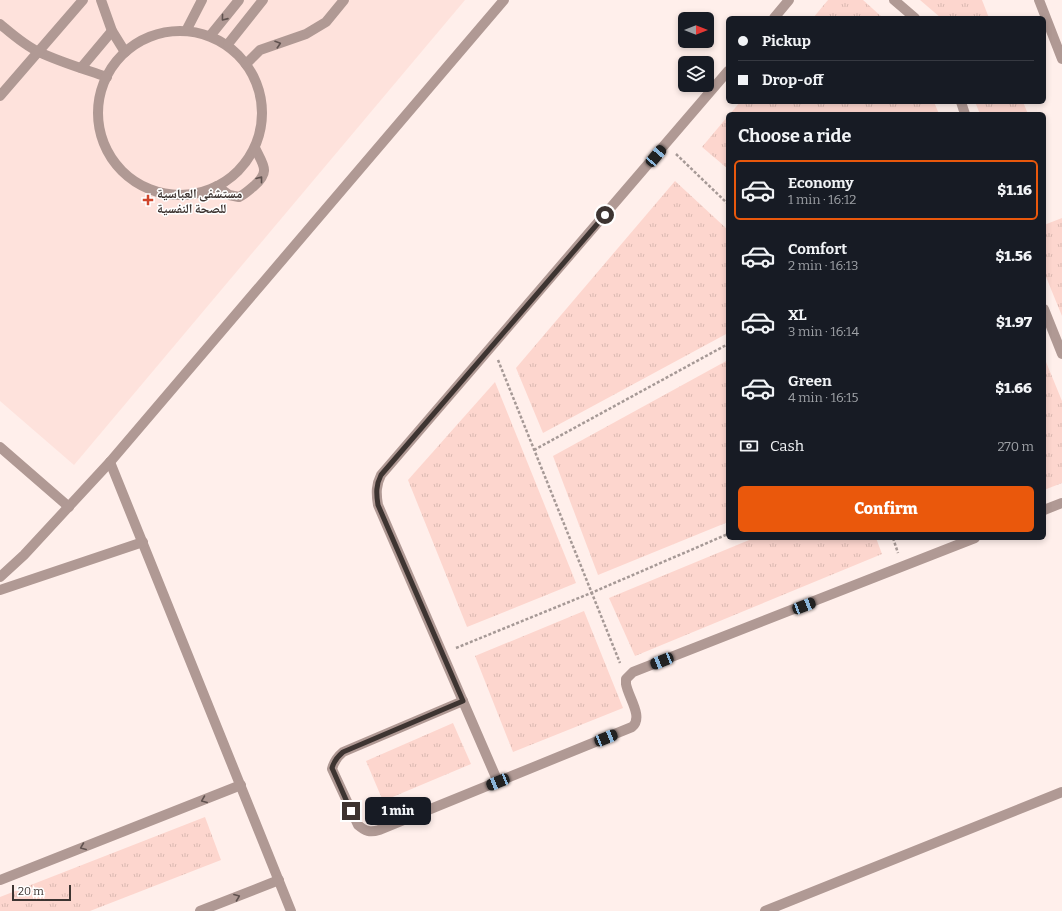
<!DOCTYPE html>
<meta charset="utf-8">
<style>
:root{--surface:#171b24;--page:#242831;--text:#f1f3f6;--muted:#9ea1a6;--line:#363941;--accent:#ea580c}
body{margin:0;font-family:Bitter,"Noto Naskh Arabic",serif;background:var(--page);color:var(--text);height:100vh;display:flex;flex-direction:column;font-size:15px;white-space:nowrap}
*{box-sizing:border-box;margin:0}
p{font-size:13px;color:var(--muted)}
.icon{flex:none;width:22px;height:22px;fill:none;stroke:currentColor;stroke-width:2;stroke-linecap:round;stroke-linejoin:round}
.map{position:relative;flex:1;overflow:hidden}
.sheet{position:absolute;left:726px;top:112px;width:320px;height:428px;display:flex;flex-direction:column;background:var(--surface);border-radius:6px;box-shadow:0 2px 6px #0003}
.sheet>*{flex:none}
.hud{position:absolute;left:726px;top:16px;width:320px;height:88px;border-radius:6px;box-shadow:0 2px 6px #0003;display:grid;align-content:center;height:88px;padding:0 12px;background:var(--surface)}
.needle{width:26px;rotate:90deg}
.tools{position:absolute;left:678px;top:12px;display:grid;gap:8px}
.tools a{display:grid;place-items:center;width:36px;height:36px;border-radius:6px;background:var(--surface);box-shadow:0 2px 6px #0003;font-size:20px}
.scale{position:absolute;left:12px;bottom:10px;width:59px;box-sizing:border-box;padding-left:4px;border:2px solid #3d3431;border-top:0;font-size:11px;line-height:14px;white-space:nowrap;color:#3d3431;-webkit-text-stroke:3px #fff;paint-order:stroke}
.end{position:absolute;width:18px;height:18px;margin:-9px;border:5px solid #3d3431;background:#fff;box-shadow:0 0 0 2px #fff}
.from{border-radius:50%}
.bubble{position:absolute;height:28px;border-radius:6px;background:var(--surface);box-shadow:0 2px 6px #0003;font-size:13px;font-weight:800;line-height:28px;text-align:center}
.car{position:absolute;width:12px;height:24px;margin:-12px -6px;border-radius:5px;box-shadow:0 0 3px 1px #0007;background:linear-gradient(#222 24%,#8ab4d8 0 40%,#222 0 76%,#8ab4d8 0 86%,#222 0)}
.hud b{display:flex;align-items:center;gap:14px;height:38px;font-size:15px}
.hud b+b{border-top:1px solid var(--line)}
.hud i{width:10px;height:10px;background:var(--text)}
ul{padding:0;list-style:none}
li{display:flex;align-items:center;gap:12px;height:60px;margin:0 8px 6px;padding:0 4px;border:2px solid transparent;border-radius:6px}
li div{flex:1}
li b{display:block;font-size:15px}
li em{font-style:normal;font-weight:800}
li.current{border-color:var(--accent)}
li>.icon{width:36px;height:36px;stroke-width:1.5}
h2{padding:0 12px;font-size:18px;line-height:48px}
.pay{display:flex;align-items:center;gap:10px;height:44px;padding:0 12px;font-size:15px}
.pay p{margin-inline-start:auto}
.action{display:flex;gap:8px;margin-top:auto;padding:8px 12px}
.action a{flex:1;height:46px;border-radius:6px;background:var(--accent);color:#fff;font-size:16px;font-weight:800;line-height:46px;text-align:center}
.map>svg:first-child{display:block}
.built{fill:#fee2dc}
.grass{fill:url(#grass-tufts)}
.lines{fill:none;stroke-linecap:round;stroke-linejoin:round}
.path{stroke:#a69996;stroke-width:2.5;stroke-dasharray:3 2;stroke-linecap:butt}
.minor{stroke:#b09994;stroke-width:10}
.oneway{stroke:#60524f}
.route{stroke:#3d3431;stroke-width:5}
.poi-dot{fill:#d0452c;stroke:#fff;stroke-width:1.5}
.labels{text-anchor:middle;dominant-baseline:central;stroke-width:3;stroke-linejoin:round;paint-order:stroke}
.poi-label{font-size:13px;font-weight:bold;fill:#3d3431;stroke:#fff;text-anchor:start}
</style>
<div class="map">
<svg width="1062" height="911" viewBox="0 0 1062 911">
<defs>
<pattern id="grass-tufts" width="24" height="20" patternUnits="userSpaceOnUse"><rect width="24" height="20" fill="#fdd6ce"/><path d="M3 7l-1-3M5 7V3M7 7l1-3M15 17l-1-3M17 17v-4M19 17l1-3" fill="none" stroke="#dab8b1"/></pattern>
</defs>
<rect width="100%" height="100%" fill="#ffefeb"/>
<path class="built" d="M0,0H465L74,465L0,401Z"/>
<g class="grass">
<path d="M828,0H863L883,18H813Z"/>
<path d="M920,0H982L989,18H941Z"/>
<path d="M740,102H934L939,114H730Z"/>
<path d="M975,102H1023L1028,114H980Z"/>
<path d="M728,116V169L702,147Z"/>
<path d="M675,181L728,230V333L543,433L516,368Z"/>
<path d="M1062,218V316L1044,272V225Z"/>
<path d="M1044,357L1062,401V483L1044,490Z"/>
<path d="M728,360V522L598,575L553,456Z"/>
<path d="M495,382L576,583L467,627L408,480Z"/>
<path d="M754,538H876L882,554L635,656L609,598Z"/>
<path d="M584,611L623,708L513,752L475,656Z"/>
<path d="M453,723L471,764L383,801L366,761Z"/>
<path d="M205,817L221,860L90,911H0V897Z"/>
</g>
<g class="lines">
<g class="path">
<path d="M676,154L728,204"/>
<path d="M498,360L620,663"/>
<path d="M534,450L728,344"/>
<path d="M893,538L898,553"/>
<path d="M456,648L591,593L728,534"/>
</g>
<g class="minor">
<path d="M101,0L112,31L125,52"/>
<path d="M894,0L915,18"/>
<path d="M1039,0L1062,59"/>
<path d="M774,18L789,0"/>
<path d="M0,24C12,34 24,45 39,52C60,62 84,69 107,77"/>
<path d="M186,31L202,0"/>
<circle cx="180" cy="113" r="82"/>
<path d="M210,36L239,0"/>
<path d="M228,44L263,0"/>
<path d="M246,64L260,50L306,34L326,22L344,0"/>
<path d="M81,68L112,31"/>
<path d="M0,96L83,0"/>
<path d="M961,102L965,114"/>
<path d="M217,186L229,195L239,197C245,194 249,190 254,186C271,171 263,165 255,148"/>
<path d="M1044,309L1062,354"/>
<path d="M0,447L69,507"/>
<path d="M110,462L291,911"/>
<path d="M1044,510L1062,503"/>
<path d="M0,577L24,555L110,462L504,0"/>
<path d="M0,590L143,542"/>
<path d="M463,701L343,752C337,757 334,761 332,769L358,825C365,831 370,833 379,830L632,727C644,717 628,697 626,684V679L633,672L975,538"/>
<path d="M498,782L378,505C376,493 376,485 381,475L728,71"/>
<path d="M0,880L241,785"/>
<path d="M200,911L279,880"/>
<path d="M765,911L1062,792"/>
</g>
</g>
<defs><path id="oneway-chevron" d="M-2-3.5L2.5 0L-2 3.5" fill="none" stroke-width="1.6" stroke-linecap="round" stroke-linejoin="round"/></defs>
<g class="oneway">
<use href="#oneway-chevron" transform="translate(224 18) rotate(129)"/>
<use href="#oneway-chevron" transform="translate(278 44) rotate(-18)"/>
<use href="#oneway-chevron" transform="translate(260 179) rotate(-52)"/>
<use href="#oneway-chevron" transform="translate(204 800) rotate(158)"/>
<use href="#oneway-chevron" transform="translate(83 847) rotate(158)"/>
<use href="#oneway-chevron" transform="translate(237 897) rotate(-21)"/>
</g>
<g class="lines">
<path class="route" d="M351,811L332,768C334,761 337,757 343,752L463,701L378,505C376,493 376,485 381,475L605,215"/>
</g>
<path class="poi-dot" d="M146 194h4v4h4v4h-4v4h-4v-4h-4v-4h4z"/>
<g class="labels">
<g class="poi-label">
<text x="157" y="193">مستشفى العباسية<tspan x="157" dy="15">للصحة النفسية</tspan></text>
</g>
</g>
</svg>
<div class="tools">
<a><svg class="needle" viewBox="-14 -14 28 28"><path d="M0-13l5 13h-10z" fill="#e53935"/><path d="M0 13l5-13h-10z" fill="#9ea1a6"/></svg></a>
<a><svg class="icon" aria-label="layers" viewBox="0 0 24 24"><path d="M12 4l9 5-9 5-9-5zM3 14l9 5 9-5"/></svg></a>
</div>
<div class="scale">20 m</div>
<i class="end from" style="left:605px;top:215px"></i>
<i class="end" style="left:351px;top:811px"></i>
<div class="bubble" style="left:365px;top:797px;width:66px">1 min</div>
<i class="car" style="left:656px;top:156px;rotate:40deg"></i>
<i class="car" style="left:804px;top:606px;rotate:69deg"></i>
<i class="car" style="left:662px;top:661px;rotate:248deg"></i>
<i class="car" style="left:606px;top:738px;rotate:68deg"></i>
<i class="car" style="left:498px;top:782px;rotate:248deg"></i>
<div class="hud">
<b><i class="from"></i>Pickup</b>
<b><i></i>Drop-off</b>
</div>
<section class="sheet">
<h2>Choose a ride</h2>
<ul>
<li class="current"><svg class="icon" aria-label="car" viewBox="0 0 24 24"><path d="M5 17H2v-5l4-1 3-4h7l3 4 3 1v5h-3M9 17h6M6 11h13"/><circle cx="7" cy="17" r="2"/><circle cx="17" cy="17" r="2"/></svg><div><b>Economy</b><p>1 min · 16:12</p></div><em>$1.16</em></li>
<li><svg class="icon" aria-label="car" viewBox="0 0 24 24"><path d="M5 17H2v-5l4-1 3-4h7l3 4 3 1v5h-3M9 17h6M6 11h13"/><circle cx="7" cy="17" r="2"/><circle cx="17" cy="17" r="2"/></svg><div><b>Comfort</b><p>2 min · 16:13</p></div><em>$1.56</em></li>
<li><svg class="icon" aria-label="car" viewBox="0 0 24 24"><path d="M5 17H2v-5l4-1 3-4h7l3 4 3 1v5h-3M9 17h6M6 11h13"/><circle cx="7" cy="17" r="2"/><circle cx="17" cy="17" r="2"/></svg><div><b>XL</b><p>3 min · 16:14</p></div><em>$1.97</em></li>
<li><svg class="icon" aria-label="car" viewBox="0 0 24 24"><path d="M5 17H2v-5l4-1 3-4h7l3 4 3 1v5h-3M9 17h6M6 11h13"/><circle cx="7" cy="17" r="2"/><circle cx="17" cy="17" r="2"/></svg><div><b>Green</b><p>4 min · 16:15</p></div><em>$1.66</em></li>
</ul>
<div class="pay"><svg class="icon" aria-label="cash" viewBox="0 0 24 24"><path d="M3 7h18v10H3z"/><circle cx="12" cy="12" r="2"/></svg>Cash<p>270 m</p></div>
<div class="action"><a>Confirm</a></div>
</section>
</div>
